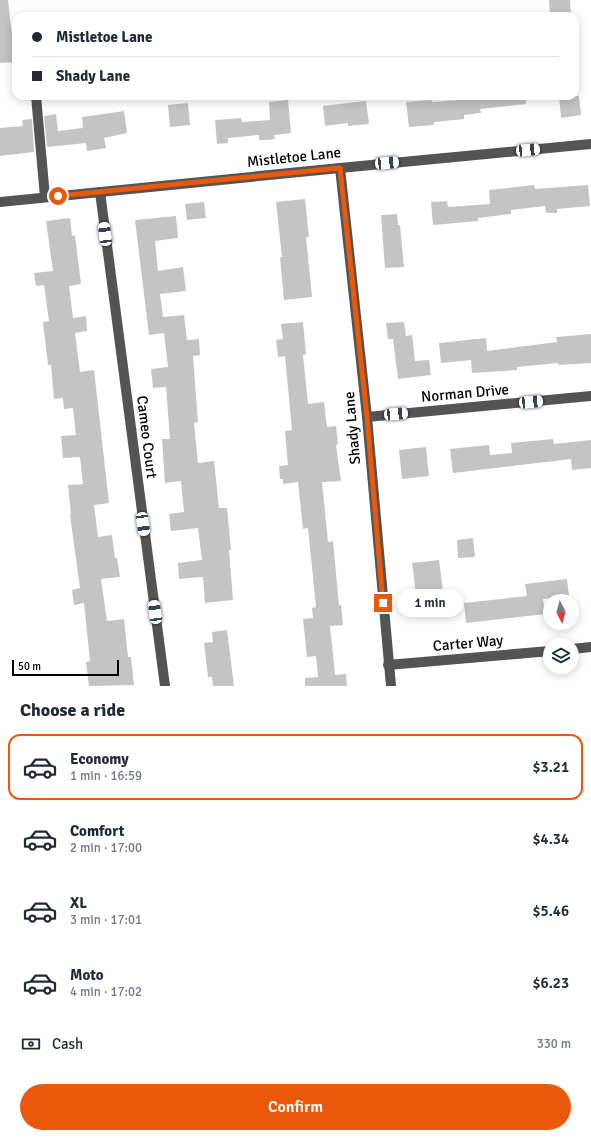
<!DOCTYPE html>
<meta charset="utf-8">
<style>
:root{--surface:#fff;--page:#f6f6f7;--text:#1f2937;--muted:#747a83;--line:#e0e1e3;--accent:#ea580c}
body{margin:0;font-family:Signika,sans-serif;background:var(--page);color:var(--text);height:100vh;display:flex;flex-direction:column;font-size:15px;white-space:nowrap}
*{box-sizing:border-box;margin:0}
p{font-size:13px;color:var(--muted)}
.icon{flex:none;width:22px;height:22px;fill:none;stroke:currentColor;stroke-width:2;stroke-linecap:round;stroke-linejoin:round}
.map{position:relative;height:686px;overflow:hidden}
.side{display:flex;flex-direction:column;background:var(--surface);flex:1}
.side>*{flex:none}
.hud{position:absolute;left:12px;top:12px;width:567px;height:88px;border-radius:12px;box-shadow:0 2px 10px #0003;display:grid;align-content:center;height:88px;padding:0 20px;background:var(--surface)}
.needle{width:26px;rotate:174deg}
.buttons{position:absolute;left:543px;top:594px;display:grid;gap:8px}
.buttons a{display:grid;place-items:center;width:36px;height:36px;border-radius:50%;background:var(--surface);box-shadow:0 2px 10px #0003;font-size:20px}
.scale{position:absolute;left:12px;bottom:10px;width:107px;box-sizing:border-box;padding-left:4px;border:2px solid #000;border-top:0;font-size:11px;line-height:14px;white-space:nowrap;color:#000;-webkit-text-stroke:3px #fff;paint-order:stroke}
.end{position:absolute;width:18px;height:18px;margin:-9px;border:5px solid #ea580c;background:#fff;box-shadow:0 0 0 2px #fff}
.from{border-radius:50%}
.bubble{position:absolute;height:28px;border-radius:14px;background:var(--surface);box-shadow:0 2px 10px #0003;font-size:13px;font-weight:600;line-height:28px;text-align:center}
.car{position:absolute;width:12px;height:24px;margin:-12px -6px;border-radius:5px;box-shadow:0 0 3px 1px #0007;background:linear-gradient(#fff 24%,#345 0 40%,#fff 0 76%,#345 0 86%,#fff 0)}
.hud b{display:flex;align-items:center;gap:14px;height:38px;font-size:15px}
.hud b+b{border-top:1px solid var(--line)}
.hud i{width:10px;height:10px;background:var(--text)}
ul{padding:0;list-style:none}
li{display:flex;align-items:center;gap:12px;height:66px;margin:0 8px 6px;padding:0 12px;border:2px solid transparent;border-radius:12px}
li div{flex:1}
li b{display:block;font-size:15px}
li em{font-style:normal;font-weight:600}
li.current{border-color:var(--accent)}
li>.icon{width:36px;height:36px;stroke-width:1.5}
h2{padding:0 20px;font-size:18px;line-height:48px}
.pay{display:flex;align-items:center;gap:10px;height:44px;padding:0 20px;font-size:15px}
.pay p{margin-inline-start:auto}
.action{display:flex;gap:8px;margin-top:auto;padding:8px 20px}
.action a{flex:1;height:46px;border-radius:24px;background:var(--accent);color:#fff;font-size:16px;font-weight:600;line-height:46px;text-align:center}
.map>svg:first-child{display:block}
.building{fill:#c4c4c4}
.lines{fill:none;stroke-linecap:round;stroke-linejoin:round}
.minor{stroke:#545454;stroke-width:10}
.route{stroke:#ea580c;stroke-width:5}
.labels{text-anchor:middle;dominant-baseline:central;stroke-width:3;stroke-linejoin:round;paint-order:stroke}
.street-label{font-size:15px;fill:#000;stroke:#fff}
</style>
<div class="map">
<svg width="591" height="686" viewBox="0 0 591 686">
<rect width="100%" height="100%" fill="#fff"/>
<g class="building">
<path d="M0,0H8L15,62L0,63Z"/>
<path d="M549,0H570L571,16H550Z"/>
<path d="M460,96H526V104L480,109L481,113L464,115V119L434,122V125L409,127L406,102L432,100V102L460,100Z"/>
<path d="M559,96H579L581,115L561,118Z"/>
<path d="M288,100L291,133L274,135L275,139L267,140H259V135L228,138V143L217,144L215,120L241,118L242,122L270,120L269,102Z"/>
<path d="M366,101L369,124L348,126V123L325,126L323,106Z"/>
<path d="M188,103L190,125L170,127L168,105Z"/>
<path d="M124,111L127,133L104,138L106,148L87,151L86,143L47,147L44,116L56,114L58,131L83,128L82,117Z"/>
<path d="M32,119L34,152L0,156V128L23,126L22,120Z"/>
<path d="M534,185L535,189L588,185L590,206L557,209V213H546L545,206L511,210V214L478,218V221L433,225L431,202L447,201L448,207L490,204L489,190Z"/>
<path d="M305,199L309,237H306L312,297L284,300L280,257H282L276,202Z"/>
<path d="M204,202L206,218L187,220L185,204Z"/>
<path d="M397,214L398,225H400L404,267L385,268L381,215Z"/>
<path d="M176,216L178,238L155,241L158,271L183,267L186,291L160,294L163,317L184,315L187,340L199,339L200,355L193,356L198,422L194,423L198,463L214,461L219,508H227L231,550H229L233,600L205,603L203,577L179,579L178,563L202,560L198,528L171,531L169,514L184,512L181,481L165,483L162,439H170L166,387L153,388L151,369L168,367L164,333L149,335L135,220Z"/>
<path d="M70,218L72,236L75,235L81,284L69,286L73,318L86,316L87,331L75,333L80,372L94,370L109,503L94,505L98,537L112,535L115,558H117L120,577L101,579L107,621L124,619L128,657H131L134,685L89,686L86,662L90,661L84,603L74,605L72,590L80,588L70,515H71L68,485L83,484L80,457L63,458L61,436L76,435L73,408L64,409L63,398L54,399L51,365H48L43,322L49,321L44,285L36,286L34,273L53,271L46,221Z"/>
<path d="M303,322L306,354L303,355L308,404L324,402L327,427L336,426L338,444L336,445L341,481L322,482L328,542L333,541L339,605H341L343,625L330,626L335,675L346,674L347,686H305V678L318,677L316,656L307,657L303,619L313,618L312,608L316,607L308,528L303,529L298,482L283,484V479H280L279,466L288,465L285,431L292,430L285,356L278,357L276,340L283,339L281,324Z"/>
<path d="M404,322L406,336L412,335L415,361L429,360L431,375L398,379L393,339H388L386,323Z"/>
<path d="M591,334V363L559,365L558,363L517,367V370L472,373L471,360L441,363L439,343L486,338L487,351L557,342L556,337Z"/>
<path d="M553,439L554,444L591,440V468L572,470L571,459L453,473L450,449L489,445L490,455L512,453L511,443Z"/>
<path d="M426,447L429,476L402,479L399,450Z"/>
<path d="M473,538L475,557L458,558L457,540Z"/>
<path d="M439,560L445,607L418,610L412,563Z"/>
<path d="M567,579L569,596L543,599L545,614L466,623L464,603L527,596L525,584Z"/>
<path d="M227,630L234,686H213L212,677H208L204,643L213,642L212,632Z"/>
</g>
<g class="lines">
<g class="minor">
<path d="M36,96L45,197"/>
<path d="M340,168L367,417L391,686"/>
<path d="M100,192L165,686"/>
<path d="M0,202L340,168L591,144"/>
<path d="M367,417L591,396"/>
<path d="M572,649L591,647"/>
<path d="M388,665L550,651"/>
</g>
</g>
<g class="lines">
<path class="route" d="M58,196L340,168L367,417L383,603"/>
</g>
<g class="labels">
<g class="street-label">
<text transform="translate(294 157) rotate(-6)">Mistletoe Lane</text>
<text transform="translate(465 393) rotate(-5)">Norman Drive</text>
<text transform="translate(352 428) rotate(-95)">Shady Lane</text>
<text transform="translate(147 437) rotate(83)">Cameo Court</text>
<text transform="translate(468 643) rotate(-5)">Carter Way</text>
</g>
</g>
</svg>
<div class="buttons">
<a><svg class="needle" viewBox="-14 -14 28 28"><path d="M0-13l5 13h-10z" fill="#e53935"/><path d="M0 13l5-13h-10z" fill="#747a83"/></svg></a>
<a><svg class="icon" aria-label="layers" viewBox="0 0 24 24"><path d="M12 4l9 5-9 5-9-5zM3 14l9 5 9-5"/></svg></a>
</div>
<div class="scale">50 m</div>
<i class="end from" style="left:58px;top:196px"></i>
<i class="end" style="left:383px;top:603px"></i>
<div class="bubble" style="left:397px;top:589px;width:66px">1 min</div>
<i class="car" style="left:528px;top:150px;rotate:85deg"></i>
<i class="car" style="left:387px;top:163px;rotate:85deg"></i>
<i class="car" style="left:105px;top:234px;rotate:353deg"></i>
<i class="car" style="left:531px;top:402px;rotate:85deg"></i>
<i class="car" style="left:396px;top:414px;rotate:85deg"></i>
<i class="car" style="left:143px;top:524px;rotate:172deg"></i>
<i class="car" style="left:155px;top:612px;rotate:352deg"></i>
<div class="hud">
<b><i class="from"></i>Mistletoe Lane</b>
<b><i></i>Shady Lane</b>
</div>
</div>
<section class="side">
<h2>Choose a ride</h2>
<ul>
<li class="current"><svg class="icon" aria-label="car" viewBox="0 0 24 24"><path d="M5 17H2v-5l4-1 3-4h7l3 4 3 1v5h-3M9 17h6M6 11h13"/><circle cx="7" cy="17" r="2"/><circle cx="17" cy="17" r="2"/></svg><div><b>Economy</b><p>1 min · 16:59</p></div><em>$3.21</em></li>
<li><svg class="icon" aria-label="car" viewBox="0 0 24 24"><path d="M5 17H2v-5l4-1 3-4h7l3 4 3 1v5h-3M9 17h6M6 11h13"/><circle cx="7" cy="17" r="2"/><circle cx="17" cy="17" r="2"/></svg><div><b>Comfort</b><p>2 min · 17:00</p></div><em>$4.34</em></li>
<li><svg class="icon" aria-label="car" viewBox="0 0 24 24"><path d="M5 17H2v-5l4-1 3-4h7l3 4 3 1v5h-3M9 17h6M6 11h13"/><circle cx="7" cy="17" r="2"/><circle cx="17" cy="17" r="2"/></svg><div><b>XL</b><p>3 min · 17:01</p></div><em>$5.46</em></li>
<li><svg class="icon" aria-label="car" viewBox="0 0 24 24"><path d="M5 17H2v-5l4-1 3-4h7l3 4 3 1v5h-3M9 17h6M6 11h13"/><circle cx="7" cy="17" r="2"/><circle cx="17" cy="17" r="2"/></svg><div><b>Moto</b><p>4 min · 17:02</p></div><em>$6.23</em></li>
</ul>
<div class="pay"><svg class="icon" aria-label="cash" viewBox="0 0 24 24"><path d="M3 7h18v10H3z"/><circle cx="12" cy="12" r="2"/></svg>Cash<p>330 m</p></div>
<div class="action"><a>Confirm</a></div>
</section>
